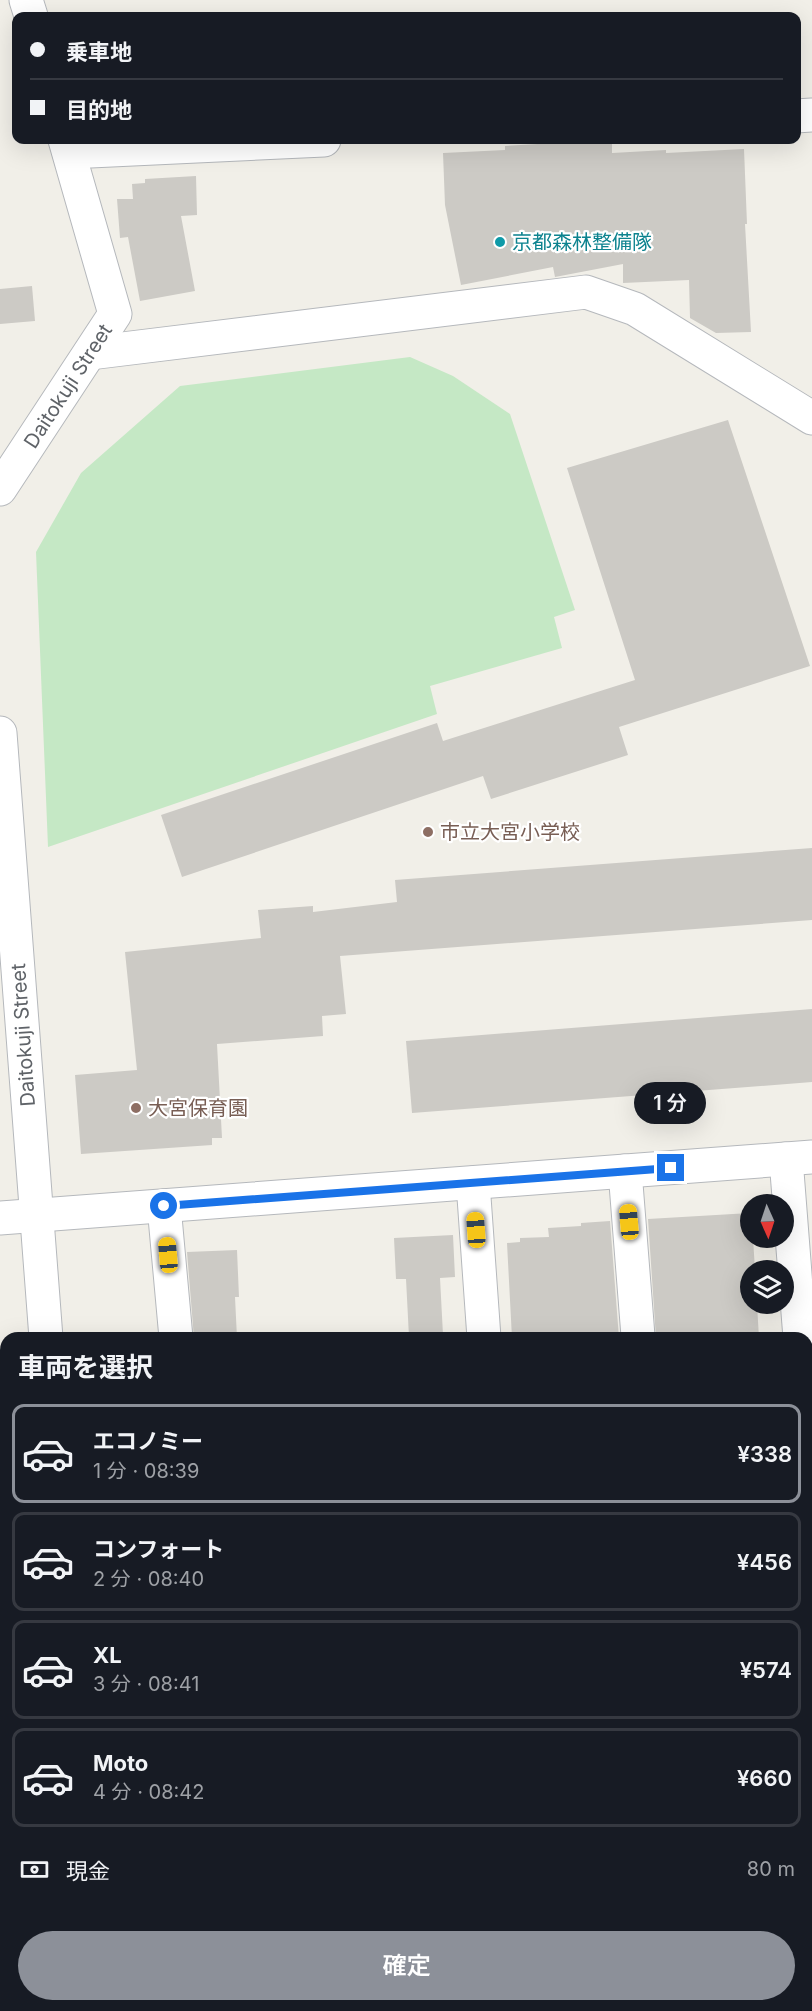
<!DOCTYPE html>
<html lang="ja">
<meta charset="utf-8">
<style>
:root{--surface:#171b24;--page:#242831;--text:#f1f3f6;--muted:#9ea1a6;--line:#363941;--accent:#8c9099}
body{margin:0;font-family:Inter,"Noto Sans JP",sans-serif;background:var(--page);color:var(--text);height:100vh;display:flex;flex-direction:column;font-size:22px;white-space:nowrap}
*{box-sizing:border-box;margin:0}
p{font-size:20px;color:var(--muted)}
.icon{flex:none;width:33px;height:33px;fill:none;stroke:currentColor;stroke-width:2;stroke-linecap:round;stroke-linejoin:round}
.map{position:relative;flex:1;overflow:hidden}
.side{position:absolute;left:0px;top:1332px;width:813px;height:680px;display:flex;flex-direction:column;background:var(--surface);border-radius:18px 18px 0 0;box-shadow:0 6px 24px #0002}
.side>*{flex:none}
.guide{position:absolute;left:12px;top:12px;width:789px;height:132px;border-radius:12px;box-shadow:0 6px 24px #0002;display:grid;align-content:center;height:132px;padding:0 18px;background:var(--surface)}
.needle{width:39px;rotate:177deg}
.fabs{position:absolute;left:740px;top:1194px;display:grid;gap:12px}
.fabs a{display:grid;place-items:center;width:54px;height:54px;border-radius:50%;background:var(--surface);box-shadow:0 6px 24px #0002;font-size:30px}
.end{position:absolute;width:27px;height:27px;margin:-14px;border:8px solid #1a73e8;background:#fff;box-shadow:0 0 0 3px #fff}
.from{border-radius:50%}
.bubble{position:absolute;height:42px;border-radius:21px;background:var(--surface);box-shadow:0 6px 24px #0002;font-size:20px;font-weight:600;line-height:42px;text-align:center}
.car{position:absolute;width:18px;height:36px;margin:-18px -9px;border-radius:8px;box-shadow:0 0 4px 2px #0007;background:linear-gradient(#f5c518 24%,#345 0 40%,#f5c518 0 76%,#345 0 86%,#f5c518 0)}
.guide b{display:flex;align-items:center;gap:21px;height:57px;font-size:22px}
.guide b+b{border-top:2px solid var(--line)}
.guide i{width:15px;height:15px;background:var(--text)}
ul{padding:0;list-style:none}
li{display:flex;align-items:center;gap:18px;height:99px;margin:0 12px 9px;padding:0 6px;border:3px solid var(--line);border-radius:12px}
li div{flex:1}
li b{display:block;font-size:22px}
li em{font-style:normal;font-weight:600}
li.current{border-color:var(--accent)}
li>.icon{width:54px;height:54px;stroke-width:1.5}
h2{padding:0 18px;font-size:27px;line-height:72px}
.pay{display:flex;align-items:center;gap:15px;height:66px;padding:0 18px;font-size:22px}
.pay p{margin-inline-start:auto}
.button{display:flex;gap:12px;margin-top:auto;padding:12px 18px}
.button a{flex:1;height:69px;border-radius:36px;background:var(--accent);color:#fff;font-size:24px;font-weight:600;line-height:69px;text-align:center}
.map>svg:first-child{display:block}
.green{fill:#c5e8c5}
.building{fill:#cccac5}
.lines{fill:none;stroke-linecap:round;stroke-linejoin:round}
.minor-casing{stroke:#b5b8bc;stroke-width:35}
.minor{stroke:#fff;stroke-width:33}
.route{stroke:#1a73e8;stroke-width:8}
.culture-dot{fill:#0f9aa8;stroke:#fff;stroke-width:2}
.education-dot{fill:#8d6e63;stroke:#fff;stroke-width:2}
.labels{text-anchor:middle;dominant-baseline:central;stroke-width:4.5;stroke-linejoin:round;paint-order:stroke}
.culture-label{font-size:20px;fill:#0d838f;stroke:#fff;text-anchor:start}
.street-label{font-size:20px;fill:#5f6368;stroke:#fff}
.education-label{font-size:20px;fill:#785e54;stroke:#fff;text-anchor:start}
</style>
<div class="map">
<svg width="812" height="2011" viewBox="0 0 812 2011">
<rect width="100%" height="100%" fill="#f1efe8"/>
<path class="green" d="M410,357L453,376L510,414L575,610L554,617L562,648L430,686L437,714L48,847L36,552L81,473L180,386Z"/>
<g class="building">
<path d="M571,140H612V153L666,150V153L744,149L747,224H745L751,332L716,333L690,318L689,280L623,283V264L555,277L553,267L461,285L445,205L443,153L505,150V146L571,142Z"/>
<path d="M196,176L197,215L181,216L195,291L140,301L128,237L120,238L117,199H133L132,184L145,183V179Z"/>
<path d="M32,286L35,321L0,324V289Z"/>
<path d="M728,420L810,666L619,727L628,755L491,799L483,776L182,877L161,815L437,723L443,741L635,680L567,468Z"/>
<path d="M812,848V920L340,956L346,1014L322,1016L323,1036L217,1044L222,1138H212V1145L81,1154L75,1075L137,1070L125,952L261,938L258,910L313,906V912L397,902L395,880Z"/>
<path d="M812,1009V1082L412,1113L406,1041Z"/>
<path d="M750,1213V1238H753L755,1270H750V1304H757L759,1338H656L648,1219Z"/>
<path d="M610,1221L619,1338H512L507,1243L520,1242V1238L549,1237L548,1228L581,1226V1223Z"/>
<path d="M453,1235L455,1277L440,1278L443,1335L409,1337L406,1279H396L394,1238Z"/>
<path d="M237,1250L239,1297H235L237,1338H194L187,1252Z"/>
</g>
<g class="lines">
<defs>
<g id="minor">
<path d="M26,0L31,16"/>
<path d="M796,116L812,115"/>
<path d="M69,152L324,140"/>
<path d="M90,353L586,292L635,309L812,418"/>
<path d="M0,489L115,314L65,140"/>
<path d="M0,733L46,1338"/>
<path d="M786,1159L800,1338"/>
<path d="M625,1171L638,1336"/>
<path d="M473,1183L484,1338"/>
<path d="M164,1206L176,1338"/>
<path d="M0,1218L812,1157"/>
<path d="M807,1432L812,1498"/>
<path d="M807,1835H812"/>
<path d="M0,1890L6,1889"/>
<path d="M96,2006L97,2011"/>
</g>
</defs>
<use href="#minor" class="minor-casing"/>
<use href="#minor" class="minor"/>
</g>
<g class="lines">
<path class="route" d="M164,1206L671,1168"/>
</g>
<circle class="culture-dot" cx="500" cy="242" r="6"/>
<g class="education-dot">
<circle cx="428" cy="832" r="6"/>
<circle cx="136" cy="1108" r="6"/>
</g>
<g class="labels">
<g class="culture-label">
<text x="512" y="242">京都森林整備隊</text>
</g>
<g class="street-label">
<text transform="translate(68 386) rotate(-57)">Daitokuji Street</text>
<text transform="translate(23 1035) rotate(-94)">Daitokuji Street</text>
</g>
<g class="education-label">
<text x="440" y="832">市立大宮小学校</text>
<text x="148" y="1108">大宮保育園</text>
</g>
</g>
</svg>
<div class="fabs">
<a><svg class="needle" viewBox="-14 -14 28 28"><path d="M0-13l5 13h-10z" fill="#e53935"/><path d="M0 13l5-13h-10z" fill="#9ea1a6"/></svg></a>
<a><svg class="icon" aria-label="layers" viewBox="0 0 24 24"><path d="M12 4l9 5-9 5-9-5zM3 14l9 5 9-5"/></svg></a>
</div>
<i class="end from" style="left:164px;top:1206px"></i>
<i class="end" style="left:671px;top:1168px"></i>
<div class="bubble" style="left:634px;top:1082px;width:72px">1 分</div>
<i class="car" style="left:629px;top:1222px;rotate:355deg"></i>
<i class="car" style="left:476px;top:1230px;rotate:356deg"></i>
<i class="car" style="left:168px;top:1255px;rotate:355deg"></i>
<div class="guide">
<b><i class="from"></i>乗車地</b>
<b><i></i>目的地</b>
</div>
<section class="side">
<h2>車両を選択</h2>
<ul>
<li class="current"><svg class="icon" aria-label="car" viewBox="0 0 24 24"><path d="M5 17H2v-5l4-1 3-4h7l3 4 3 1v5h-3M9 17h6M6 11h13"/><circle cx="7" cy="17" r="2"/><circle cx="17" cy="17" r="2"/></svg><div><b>エコノミー</b><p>1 分 · 08:39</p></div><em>¥338</em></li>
<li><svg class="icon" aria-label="car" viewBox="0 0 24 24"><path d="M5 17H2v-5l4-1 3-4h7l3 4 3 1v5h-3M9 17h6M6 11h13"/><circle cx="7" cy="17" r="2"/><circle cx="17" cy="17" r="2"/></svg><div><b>コンフォート</b><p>2 分 · 08:40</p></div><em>¥456</em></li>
<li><svg class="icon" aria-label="car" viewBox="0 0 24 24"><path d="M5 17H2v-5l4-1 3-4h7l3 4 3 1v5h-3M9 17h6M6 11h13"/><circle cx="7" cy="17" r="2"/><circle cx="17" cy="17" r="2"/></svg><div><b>XL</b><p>3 分 · 08:41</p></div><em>¥574</em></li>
<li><svg class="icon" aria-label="car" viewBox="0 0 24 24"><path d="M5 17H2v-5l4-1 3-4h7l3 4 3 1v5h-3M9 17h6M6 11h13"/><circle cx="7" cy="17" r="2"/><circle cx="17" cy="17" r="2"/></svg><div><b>Moto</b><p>4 分 · 08:42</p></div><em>¥660</em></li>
</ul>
<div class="pay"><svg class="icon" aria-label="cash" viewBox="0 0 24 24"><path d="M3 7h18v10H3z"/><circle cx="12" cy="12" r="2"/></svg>現金<p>80 m</p></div>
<div class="button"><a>確定</a></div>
</section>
</div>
